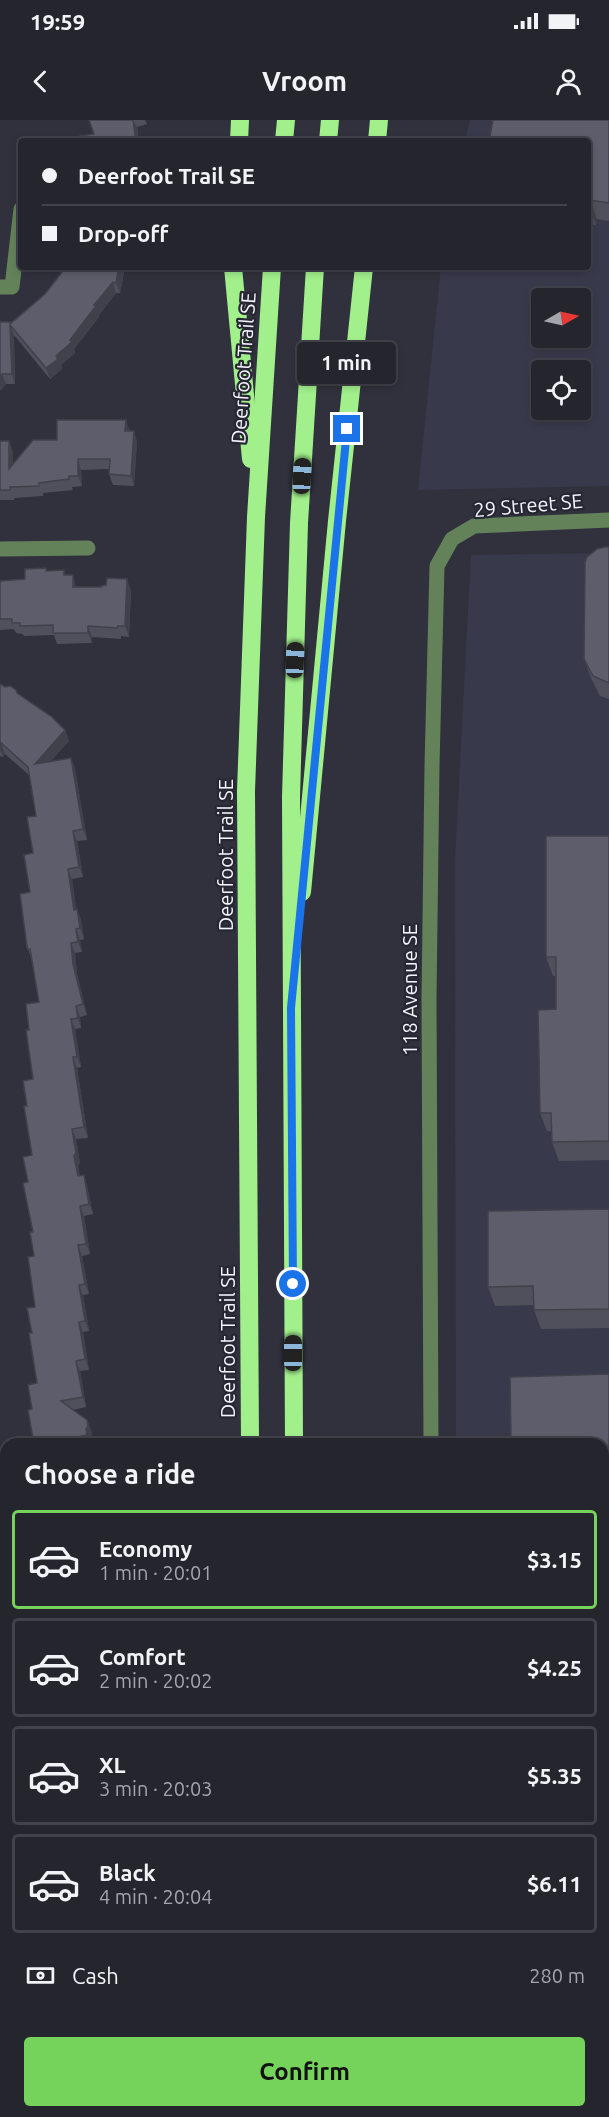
<!DOCTYPE html>
<meta charset="utf-8">
<style>
:root{--surface:#25252e;--page:#2d2d36;--text:#f1f3f6;--muted:#a3a5aa;--line:#42424a;--accent:#75d25b}
body{margin:0;font-family:Ubuntu,sans-serif;background:var(--page);color:var(--text);height:100vh;display:flex;flex-direction:column;font-size:22px;white-space:nowrap}
*{box-sizing:border-box;margin:0}
p{font-size:20px;color:var(--muted)}
.icon{flex:none;width:33px;height:33px;fill:none;stroke:currentColor;stroke-width:2;stroke-linecap:round;stroke-linejoin:round}
.map{position:relative;flex:1;overflow:hidden}
.drawer{position:absolute;left:0px;top:1318px;width:609px;height:680px;display:flex;flex-direction:column;background:var(--surface);border-radius:18px 18px 0 0;box-shadow:0 3px 9px #0003,0 0 0 2px var(--line)}
.drawer>*{flex:none}
.hud{position:absolute;left:18px;top:18px;width:573px;height:132px;border-radius:6px;box-shadow:0 3px 9px #0003,0 0 0 2px var(--line);display:grid;align-content:center;height:132px;padding:0 24px;background:var(--surface)}
.needle{width:39px;rotate:81deg}
.tools{position:absolute;left:531px;top:168px;display:grid;gap:12px}
.tools a{display:grid;place-items:center;width:60px;height:60px;border-radius:6px;background:var(--surface);box-shadow:0 3px 9px #0003,0 0 0 2px var(--line);font-size:30px}
.end{position:absolute;width:27px;height:27px;margin:-14px;border:8px solid #1a73e8;background:#fff;box-shadow:0 0 0 3px #fff}
.from{border-radius:50%}
.bubble{position:absolute;height:42px;border-radius:6px;background:var(--surface);box-shadow:0 3px 9px #0003,0 0 0 2px var(--line);font-size:20px;font-weight:700;line-height:42px;text-align:center}
.car{position:absolute;width:18px;height:36px;margin:-18px -9px;border-radius:8px;box-shadow:0 0 4px 2px #0007;background:linear-gradient(#222 24%,#8ab4d8 0 40%,#222 0 76%,#8ab4d8 0 86%,#222 0)}
.hud b{display:flex;align-items:center;gap:21px;height:57px;font-size:22px}
.hud b+b{border-top:2px solid var(--line)}
.hud i{width:15px;height:15px;background:var(--text)}
ul{padding:0;list-style:none}
li{display:flex;align-items:center;gap:18px;height:99px;margin:0 12px 9px;padding:0 12px;border:3px solid var(--line);border-radius:6px}
li div{flex:1}
li b{display:block;font-size:22px}
li em{font-style:normal;font-weight:700}
li.on{border-color:var(--accent)}
li>.icon{width:54px;height:54px;stroke-width:1.5}
h2{padding:0 24px;font-size:27px;line-height:72px}
.pay{display:flex;align-items:center;gap:15px;height:66px;padding:0 24px;font-size:22px}
.pay p{margin-inline-start:auto}
.button{display:flex;gap:12px;margin-top:auto;padding:12px 24px}
.button a{flex:1;height:69px;border-radius:6px;background:var(--accent);color:#111;font-size:24px;font-weight:700;line-height:69px;text-align:center}
.status{display:flex;justify-content:space-between;align-items:center;height:42px;padding:0 30px;background:var(--surface);direction:ltr}
.status svg{height:16px;fill:currentColor}
header{display:flex;justify-content:space-between;align-items:center;height:78px;padding:0 24px;background:var(--surface);font-size:27px;font-weight:700}
.map>svg:first-child{display:block}
.built{fill:#39394c;fill-rule:evenodd}
.lines{fill:none;stroke-linecap:round;stroke-linejoin:round}
.minor{stroke:#63825a;stroke-width:15}
.highway{stroke:#a1f08c;stroke-width:18}
.wall{fill:#50505c}
.shaded-wall{fill:#41414b}
.building{fill:#5d5d6b;stroke:#41414b;stroke-width:1.5}
.route{stroke:#1a73e8;stroke-width:8}
.labels{text-anchor:middle;dominant-baseline:central;stroke-width:4.5;stroke-linejoin:round;paint-order:stroke}
.street-label{font-size:20px;fill:#f4f4fc;stroke:#272733}
</style>
<div class="status"><b>19:59</b><svg viewBox="0 0 49 12"><path d="M0 12V9h3v3zM5 12V6h3v6zM10 12V3h3v9zM15 12V0h3v12zM26 1h20v11H26zM47 4h2v5h-2z"/></svg></div>
<header><svg class="icon" aria-label="back" viewBox="0 0 24 24"><path d="M15 5l-7 7 7 7"/></svg>Vroom<svg class="icon" aria-label="person" viewBox="0 0 24 24"><circle cx="12" cy="8" r="4"/><path d="M4 21q1-7 8-7t8 7"/></svg></header>
<div class="map">
<svg width="609" height="1997" viewBox="0 0 609 1997">
<rect width="100%" height="100%" fill="#31313d"/>
<g class="built">
<path d="M470,0H609V366L418,370L441,147H588V21H465ZM542,178H580V218H542ZM542,250H580V290H542Z"/>
<path d="M609,433V1997H456V1992H603V1324H456L455,742L471,435Z"/>
</g>
<g class="lines">
<g class="minor">
<path d="M0,167H12L21,89"/>
<path d="M0,429L88,428"/>
<path d="M431,1324L429,879L432,646L437,446L452,419L474,406L609,400"/>
<path d="M0,1950L3,1997"/>
<path d="M436,1997V1992"/>
</g>
<g class="highway">
<path d="M239,21L240,0"/>
<path d="M284,21L286,0"/>
<path d="M328,21L330,0"/>
<path d="M377,21L379,0"/>
<path d="M233,147L251,339"/>
<path d="M302,772L337,401L364,147"/>
<path d="M250,1324L246,671L256,397L272,147"/>
<path d="M294,1324L291,677L299,403L315,147"/>
<path d="M253,1992V1997"/>
<path d="M299,1992V1997"/>
</g>
</g>
<g class="wall">
<path d="M89,0H145L147,4L137,7L139,21H81L94,14Z"/>
<path d="M609,0V101L597,99L596,105L588,104V21Z"/>
<path d="M61,147H125L120,173H116L99,195V197L74,229L75,233L61,245L62,249L50,259L14,215L15,264H6L1,270L0,269V202L10,203L45,174L63,151Z"/>
<path d="M130,311H134L137,322L134,366L113,365L109,354V349L81,350L82,366L72,367L73,370L43,373V376L14,378V380H0V321H9L13,332V345L57,320Z"/>
<path d="M609,427V579L600,576L591,558L584,539Z"/>
<path d="M46,448L47,451L65,455L76,467L131,470L129,517L121,516V519L92,517V523L57,524L54,515L24,516L23,514L16,513L14,509L0,510V461L25,459Z"/>
<path d="M0,564L17,574L65,610L69,621L50,642L71,638L75,649L87,720L77,721L83,757L72,759L76,789H77L81,800L84,819L80,820L82,832L75,833L77,854L87,895L80,897L81,908L75,909L81,947L77,948L88,1018L76,1019L80,1043L78,1046L80,1056L84,1055L87,1066L93,1094L84,1096L90,1134L82,1136L89,1174L83,1175L89,1211L83,1212L89,1250L80,1251L86,1287L73,1290L87,1300L91,1310L92,1316L90,1320L91,1324H34L32,1289L37,1263L32,1213L35,1187L33,1112L28,1062L32,1035L27,986L33,959L29,910L39,882L32,840L27,827L30,772L36,696L29,655L5,634L3,637L0,636Z"/>
<path d="M609,716V1040L559,1041L552,1022V1011H547L540,993L556,889V856H553L546,837Z"/>
<path d="M609,1089V1208L541,1209L534,1190V1185L495,1186L488,1167Z"/>
<path d="M609,1254V1350L603,1351V1324Z"/>
<rect x="603" y="1377" width="6" height="206"/>
<path d="M609,1616V1868H603V1617Z"/>
<path d="M6,1840V1876L0,1871V1847Z"/>
</g>
<g class="shaded-wall">
<path d="M133,0L137,7L139,21H136Z"/>
<path d="M590,80L597,99L596,105L589,86Z"/>
<path d="M119,147H125L120,173L116,163Z"/>
<path d="M113,162L116,173L99,195V197L74,229L75,233L61,245L62,249L50,259L46,248Z"/>
<path d="M10,205L14,215L15,264L12,254Z"/>
<path d="M2,254L6,264L1,270L0,267V256Z"/>
<path d="M126,300L130,311H125Z"/>
<path d="M134,311L137,322L134,366L131,356Z"/>
<path d="M9,321L13,332V360L9,349Z"/>
<path d="M78,339L81,350L82,366L78,356Z"/>
<path d="M73,455L76,466L77,477L73,467Z"/>
<path d="M127,459L131,470L129,517L125,506Z"/>
<path d="M88,506L92,517V523L88,513Z"/>
<path d="M65,610L69,621L39,655L35,644Z"/>
<path d="M1,623L5,634L3,637L0,630V625Z"/>
<path d="M71,638L75,649L87,720L83,709Z"/>
<path d="M73,711L77,721L83,757L79,747Z"/>
<path d="M68,749L72,759L78,800L74,790Z"/>
<path d="M77,789L81,800L84,819L80,808Z"/>
<path d="M76,809L80,820L82,832L78,822Z"/>
<path d="M71,823L75,833L77,854L87,895L83,884L73,844Z"/>
<path d="M76,886L80,897L81,908L78,898Z"/>
<path d="M71,899L75,909L81,947L77,937Z"/>
<path d="M73,937L77,948L88,1018L84,1007Z"/>
<path d="M72,1009L76,1019L80,1043L78,1046L82,1067L78,1056L74,1036Z"/>
<path d="M84,1055L87,1066L93,1094L89,1084Z"/>
<path d="M80,1086L84,1096L90,1134L86,1124Z"/>
<path d="M78,1125L82,1136L89,1174L85,1164Z"/>
<path d="M79,1165L83,1175L89,1211L85,1201Z"/>
<path d="M79,1202L83,1212L89,1250L85,1239Z"/>
<path d="M76,1241L80,1251L86,1287L83,1277Z"/>
<path d="M87,1300L91,1310L92,1316L90,1320L91,1324L87,1315L86,1309Z"/>
<rect x="88" y="1992" width="4" height="5"/>
</g>
<g class="building">
<path d="M89,0H133L136,21H81L80,16L94,14Z"/>
<path d="M493,0H609V83L590,80L589,86H588V21H489Z"/>
<path d="M66,147H119L116,163L113,162L94,185L96,186L70,220L72,222L56,236L58,239L46,248L10,205L12,254H2L0,256V202H10V204L45,174Z"/>
<path d="M57,300H126L125,311H134L131,356L109,354L110,339H78V356H69V359L39,363V366L10,367V370H0V321H9V349L33,320H57Z"/>
<path d="M605,427H609V563L593,556L584,539L585,442L587,437L597,429Z"/>
<path d="M46,448V451L64,450V455H73V467H101V466L106,465L107,458L127,459L125,506H118L117,508L88,506V513H53V505L20,506V503H12V499H0V461L25,459V449Z"/>
<path d="M0,564L5,567L10,566L16,570L17,573L52,597L65,610L35,644L71,638L83,709L73,711L79,747L68,749L74,790L77,789L80,808L76,809L78,822L71,823L73,844L83,884L76,886L78,898L71,899L77,937H73L84,1007L72,1009L76,1033L74,1036L78,1056L84,1055L89,1084L80,1086L86,1124L78,1125L85,1164L79,1165L85,1201L79,1202L85,1239L76,1241L83,1277L61,1281L87,1300L88,1306L86,1309L87,1315L77,1317L78,1324H34L28,1290L32,1289L28,1265L37,1263L29,1213H32L27,1188L35,1187L28,1137L34,1136L30,1112H33L23,1063L28,1062L23,1037L32,1035L24,986H27L23,961L33,959L26,910H29L26,884L39,882L30,829L28,830L27,827L20,774L30,772L24,735L33,733L27,697L36,696L28,647L1,623L0,625Z"/>
<path d="M546,716H609V1021L552,1022L551,993H540L538,890L556,889V837H546Z"/>
<path d="M609,1089V1189L534,1190L533,1166L488,1167V1091Z"/>
<path d="M609,1254V1331H603V1324H511L510,1257Z"/>
<rect x="603" y="1377" width="6" height="187"/>
<path d="M609,1616V1848H603V1617Z"/>
<path d="M6,1693V1712L0,1696V1695Z"/>
<path d="M6,1840V1869L0,1864V1847Z"/>
<path d="M609,1929V1997H543V1992H603V1930Z"/>
<rect x="35" y="1992" width="53" height="5"/>
</g>
<g class="lines">
<path class="route" d="M293,1164L291,888L347,309"/>
</g>
<g class="labels">
<g class="street-label">
<text transform="translate(243 248) rotate(-86)">Deerfoot Trail SE</text>
<text transform="translate(528 385) rotate(-5)">29 Street SE</text>
<text transform="translate(225 735) rotate(-90)">Deerfoot Trail SE</text>
<text transform="translate(409 870) rotate(-90)">118 Avenue SE</text>
<text transform="translate(227 1222) rotate(-90)">Deerfoot Trail SE</text>
</g>
</g>
</svg>
<div class="tools">
<a><svg class="needle" viewBox="-14 -14 28 28"><path d="M0-13l5 13h-10z" fill="#e53935"/><path d="M0 13l5-13h-10z" fill="#a3a5aa"/></svg></a>
<a><svg class="icon" aria-label="locate" viewBox="0 0 24 24"><circle cx="12" cy="12" r="6"/><path d="M12 2v4M12 18v4M2 12h4M18 12h4"/></svg></a>
</div>
<i class="end from" style="left:293px;top:1164px"></i>
<i class="end" style="left:347px;top:309px"></i>
<div class="bubble" style="left:297px;top:222px;width:99px">1 min</div>
<i class="car" style="left:302px;top:356px;rotate:3deg"></i>
<i class="car" style="left:295px;top:540px;rotate:2deg"></i>
<i class="car" style="left:293px;top:1233px;rotate:0deg"></i>
<div class="hud">
<b><i class="from"></i>Deerfoot Trail SE</b>
<b><i></i>Drop-off</b>
</div>
<section class="drawer">
<h2>Choose a ride</h2>
<ul>
<li class="on"><svg class="icon" aria-label="car" viewBox="0 0 24 24"><path d="M5 17H2v-5l4-1 3-4h7l3 4 3 1v5h-3M9 17h6M6 11h13"/><circle cx="7" cy="17" r="2"/><circle cx="17" cy="17" r="2"/></svg><div><b>Economy</b><p>1 min · 20:01</p></div><em>$3.15</em></li>
<li><svg class="icon" aria-label="car" viewBox="0 0 24 24"><path d="M5 17H2v-5l4-1 3-4h7l3 4 3 1v5h-3M9 17h6M6 11h13"/><circle cx="7" cy="17" r="2"/><circle cx="17" cy="17" r="2"/></svg><div><b>Comfort</b><p>2 min · 20:02</p></div><em>$4.25</em></li>
<li><svg class="icon" aria-label="car" viewBox="0 0 24 24"><path d="M5 17H2v-5l4-1 3-4h7l3 4 3 1v5h-3M9 17h6M6 11h13"/><circle cx="7" cy="17" r="2"/><circle cx="17" cy="17" r="2"/></svg><div><b>XL</b><p>3 min · 20:03</p></div><em>$5.35</em></li>
<li><svg class="icon" aria-label="car" viewBox="0 0 24 24"><path d="M5 17H2v-5l4-1 3-4h7l3 4 3 1v5h-3M9 17h6M6 11h13"/><circle cx="7" cy="17" r="2"/><circle cx="17" cy="17" r="2"/></svg><div><b>Black</b><p>4 min · 20:04</p></div><em>$6.11</em></li>
</ul>
<div class="pay"><svg class="icon" aria-label="cash" viewBox="0 0 24 24"><path d="M3 7h18v10H3z"/><circle cx="12" cy="12" r="2"/></svg>Cash<p>280 m</p></div>
<div class="button"><a>Confirm</a></div>
</section>
</div>
